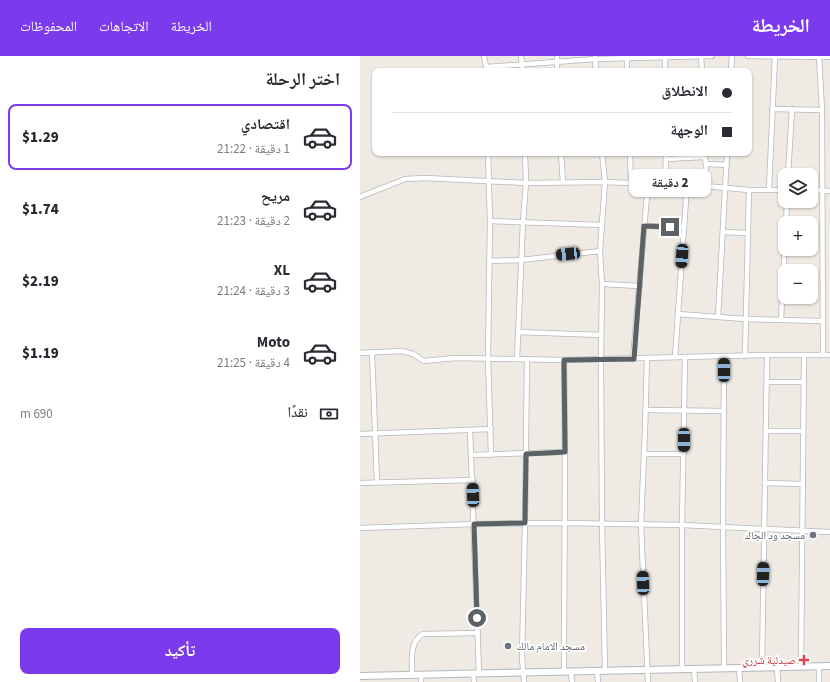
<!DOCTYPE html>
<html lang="ar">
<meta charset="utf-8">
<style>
:root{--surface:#fff;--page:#f7f7f7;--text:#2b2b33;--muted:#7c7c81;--line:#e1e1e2;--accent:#7c3aed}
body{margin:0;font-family:"Source Sans 3","Noto Naskh Arabic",sans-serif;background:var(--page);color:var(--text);direction:rtl;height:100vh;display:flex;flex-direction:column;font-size:15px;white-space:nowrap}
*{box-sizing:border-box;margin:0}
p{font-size:13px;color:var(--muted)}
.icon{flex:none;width:22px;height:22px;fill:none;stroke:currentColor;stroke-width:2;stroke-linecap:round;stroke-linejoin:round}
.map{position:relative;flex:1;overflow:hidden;direction:ltr}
.details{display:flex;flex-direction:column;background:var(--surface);width:360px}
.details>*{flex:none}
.hud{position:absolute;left:12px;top:12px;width:380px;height:88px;border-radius:8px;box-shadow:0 1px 3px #0004;direction:rtl;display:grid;align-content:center;height:88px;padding:0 20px;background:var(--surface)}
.buttons{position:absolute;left:418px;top:112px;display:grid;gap:8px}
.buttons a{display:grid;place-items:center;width:40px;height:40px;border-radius:8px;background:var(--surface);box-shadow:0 1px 3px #0004;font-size:20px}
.end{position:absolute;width:18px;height:18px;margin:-9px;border:5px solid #5b6165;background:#fff;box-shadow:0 0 0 2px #fff}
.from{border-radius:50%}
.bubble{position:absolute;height:28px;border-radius:8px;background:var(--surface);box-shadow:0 1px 3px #0004;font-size:13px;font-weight:800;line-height:28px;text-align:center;direction:rtl}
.car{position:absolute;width:12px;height:24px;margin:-12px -6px;border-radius:5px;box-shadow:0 0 3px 1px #0007;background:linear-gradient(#222 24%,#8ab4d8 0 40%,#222 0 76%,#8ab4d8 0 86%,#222 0)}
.hud b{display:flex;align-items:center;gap:14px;height:38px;font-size:15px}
.hud b+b{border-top:1px solid var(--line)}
.hud i{width:10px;height:10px;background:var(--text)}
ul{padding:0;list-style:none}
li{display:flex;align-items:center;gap:12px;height:66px;margin:0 8px 6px;padding:0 12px;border:2px solid transparent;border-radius:8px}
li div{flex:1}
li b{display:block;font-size:15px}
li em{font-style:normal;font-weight:800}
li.on{border-color:var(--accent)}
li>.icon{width:36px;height:36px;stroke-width:1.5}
h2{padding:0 20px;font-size:18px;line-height:48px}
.pay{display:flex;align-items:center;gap:10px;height:44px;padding:0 20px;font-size:15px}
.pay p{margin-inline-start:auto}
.primary-button{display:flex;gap:8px;margin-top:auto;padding:8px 20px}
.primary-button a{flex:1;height:46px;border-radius:8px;background:var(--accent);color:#fff;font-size:16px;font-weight:800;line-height:46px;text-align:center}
header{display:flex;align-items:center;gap:24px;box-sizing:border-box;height:56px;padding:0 20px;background:var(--accent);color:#fff}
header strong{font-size:19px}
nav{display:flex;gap:22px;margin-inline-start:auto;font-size:14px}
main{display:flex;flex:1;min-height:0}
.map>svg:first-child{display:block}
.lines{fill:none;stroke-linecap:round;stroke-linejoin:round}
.street-casing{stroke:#b4b8bb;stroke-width:6}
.secondary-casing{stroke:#b2b8bc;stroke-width:8}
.street{stroke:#fff;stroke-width:4.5}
.secondary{stroke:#fff;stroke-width:6}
.route{stroke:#5b6165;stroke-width:5}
.worship-dot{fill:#6b7280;stroke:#fff;stroke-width:1.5}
.health-dot{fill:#e0444e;stroke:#fff;stroke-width:1.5}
.labels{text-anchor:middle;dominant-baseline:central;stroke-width:3.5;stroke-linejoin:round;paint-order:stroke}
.worship-label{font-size:11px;fill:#5b616d;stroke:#fff;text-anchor:end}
.health-label{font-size:11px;fill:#be3a42;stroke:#fff;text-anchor:end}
</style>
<header>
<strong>الخريطة</strong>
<nav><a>الخريطة</a><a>الاتجاهات</a><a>المحفوظات</a></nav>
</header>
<main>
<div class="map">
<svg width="470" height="626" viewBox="0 0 470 626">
<rect width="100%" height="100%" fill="#efeae3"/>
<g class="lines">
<defs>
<g id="street">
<path d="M124,0L127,15"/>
<path d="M161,0L163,15"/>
<path d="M197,0V15"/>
<path d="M267,0V15"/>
<path d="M305,0V15"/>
<path d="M341,0L342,15"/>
<path d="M388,0L470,1"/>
<path d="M459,0L462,54L463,299"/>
<path d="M235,2L236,15"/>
<path d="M127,11L235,3L352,0"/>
<path d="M371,15L372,0"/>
<path d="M412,53L462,54"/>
<path d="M128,97L130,165L128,302L131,399"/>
<path d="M201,97L203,126"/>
<path d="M242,97L245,126L240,195L242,228L241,304L242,468L245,615"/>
<path d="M270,97L271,127"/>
<path d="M344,97L346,108L345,130"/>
<path d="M306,103L344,101"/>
<path d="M346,108L367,109"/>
<path d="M428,119L432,53"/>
<path d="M305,128L306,97"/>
<path d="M409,133L415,0"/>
<path d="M451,134L470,135"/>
<path d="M0,141L45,123L66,122L166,127L245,126L345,130L389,134H425"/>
<path d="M130,165L242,169"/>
<path d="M426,167L427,145"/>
<path d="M284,170L324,171"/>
<path d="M363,176L388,177"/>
<path d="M129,205L161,204L240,195"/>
<path d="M242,228L280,230"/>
<path d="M318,258L385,263L462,265"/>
<path d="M358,261L367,97"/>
<path d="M421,264L425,185"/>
<path d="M158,276L241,279"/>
<path d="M12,296L17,426"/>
<path d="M0,297L42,295L53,298L64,305L95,302L204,304L407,299H470"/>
<path d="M385,300L389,134"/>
<path d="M315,301L327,129"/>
<path d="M287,302L285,374L281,469L288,626"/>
<path d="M157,303L163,166L166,127L165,97"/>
<path d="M273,303L288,128"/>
<path d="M204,304C206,408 204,512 204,616"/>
<path d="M407,326H443"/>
<path d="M286,354L364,355"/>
<path d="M110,374L119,617"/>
<path d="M406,375H443"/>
<path d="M0,378L131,373"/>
<path d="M284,398H324"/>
<path d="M112,399L205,396"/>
<path d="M0,427L113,424"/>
<path d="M405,427L443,428"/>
<path d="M0,472L114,468L204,467L322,469L470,476"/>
<path d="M441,610L444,299"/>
<path d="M459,610V626"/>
<path d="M402,611L407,299"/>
<path d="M417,611L418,626"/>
<path d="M379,612L380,626"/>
<path d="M322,613V469L325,301"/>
<path d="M334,613L335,626"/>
<path d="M364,613L363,470L364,301"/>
<path d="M237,615L238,626"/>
<path d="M211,616L212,626"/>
<path d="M113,617L114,626"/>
<path d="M61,618V626"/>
<path d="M52,619C52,605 49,586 63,578L118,577"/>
<path d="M164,626L162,600L165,467L167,303"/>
</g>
<path id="secondary" d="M0,620L470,610"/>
</defs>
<use href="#street" class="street-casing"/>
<use href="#secondary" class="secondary-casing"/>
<use href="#street" class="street"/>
<use href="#secondary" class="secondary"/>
</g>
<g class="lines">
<path class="route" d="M117,562L114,468L165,467L166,398L205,396L204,304L274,303L284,170L310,171"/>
</g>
<g class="worship-dot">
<circle cx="453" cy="479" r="4"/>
<circle cx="148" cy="590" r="4"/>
</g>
<path class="health-dot" d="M442 598h4v4h4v4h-4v4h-4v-4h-4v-4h4z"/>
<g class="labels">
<g class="worship-label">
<text x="445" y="479">مسجد ود الجاك</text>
<text x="156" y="590" text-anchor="start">مسجد الامام مالك</text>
</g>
<g class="health-label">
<text x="436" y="604">صيدلية شرري</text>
</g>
</g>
</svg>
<div class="buttons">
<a><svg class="icon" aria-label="layers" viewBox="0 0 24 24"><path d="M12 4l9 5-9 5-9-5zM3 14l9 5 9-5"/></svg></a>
<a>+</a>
<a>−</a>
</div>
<i class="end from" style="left:117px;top:562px"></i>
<i class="end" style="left:310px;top:171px"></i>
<div class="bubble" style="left:269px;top:113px;width:82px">2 دقيقة</div>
<i class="car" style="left:208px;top:198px;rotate:264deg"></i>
<i class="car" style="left:322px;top:200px;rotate:184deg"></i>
<i class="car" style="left:364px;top:314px;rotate:0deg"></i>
<i class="car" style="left:324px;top:384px;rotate:180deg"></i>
<i class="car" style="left:113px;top:439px;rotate:358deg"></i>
<i class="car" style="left:403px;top:518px;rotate:1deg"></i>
<i class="car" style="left:283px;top:527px;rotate:358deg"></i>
<div class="hud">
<b><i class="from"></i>الانطلاق</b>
<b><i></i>الوجهة</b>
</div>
</div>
<section class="details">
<h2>اختر الرحلة</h2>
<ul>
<li class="on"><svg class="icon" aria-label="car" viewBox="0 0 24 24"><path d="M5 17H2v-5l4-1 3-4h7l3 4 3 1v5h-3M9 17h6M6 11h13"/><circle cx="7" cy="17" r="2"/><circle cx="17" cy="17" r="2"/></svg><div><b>اقتصادي</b><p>1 دقيقة · 21:22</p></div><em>$1.29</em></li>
<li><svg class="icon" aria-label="car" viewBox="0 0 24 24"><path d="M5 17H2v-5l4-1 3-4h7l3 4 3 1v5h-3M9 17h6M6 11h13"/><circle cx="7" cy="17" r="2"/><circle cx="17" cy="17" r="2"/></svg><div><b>مريح</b><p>2 دقيقة · 21:23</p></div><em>$1.74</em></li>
<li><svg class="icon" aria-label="car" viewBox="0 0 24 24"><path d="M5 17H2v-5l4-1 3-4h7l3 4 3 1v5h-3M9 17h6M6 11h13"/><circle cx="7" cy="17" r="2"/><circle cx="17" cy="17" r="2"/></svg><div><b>XL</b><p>3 دقيقة · 21:24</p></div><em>$2.19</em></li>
<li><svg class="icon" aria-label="car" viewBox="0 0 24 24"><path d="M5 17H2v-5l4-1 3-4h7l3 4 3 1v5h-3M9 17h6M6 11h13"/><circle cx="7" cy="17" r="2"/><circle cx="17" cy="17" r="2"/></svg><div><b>Moto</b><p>4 دقيقة · 21:25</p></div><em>$1.19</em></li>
</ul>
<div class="pay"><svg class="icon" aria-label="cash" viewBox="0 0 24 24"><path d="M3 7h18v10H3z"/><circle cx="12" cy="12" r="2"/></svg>نقدًا<p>690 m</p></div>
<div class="primary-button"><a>تأكيد</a></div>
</section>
</main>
